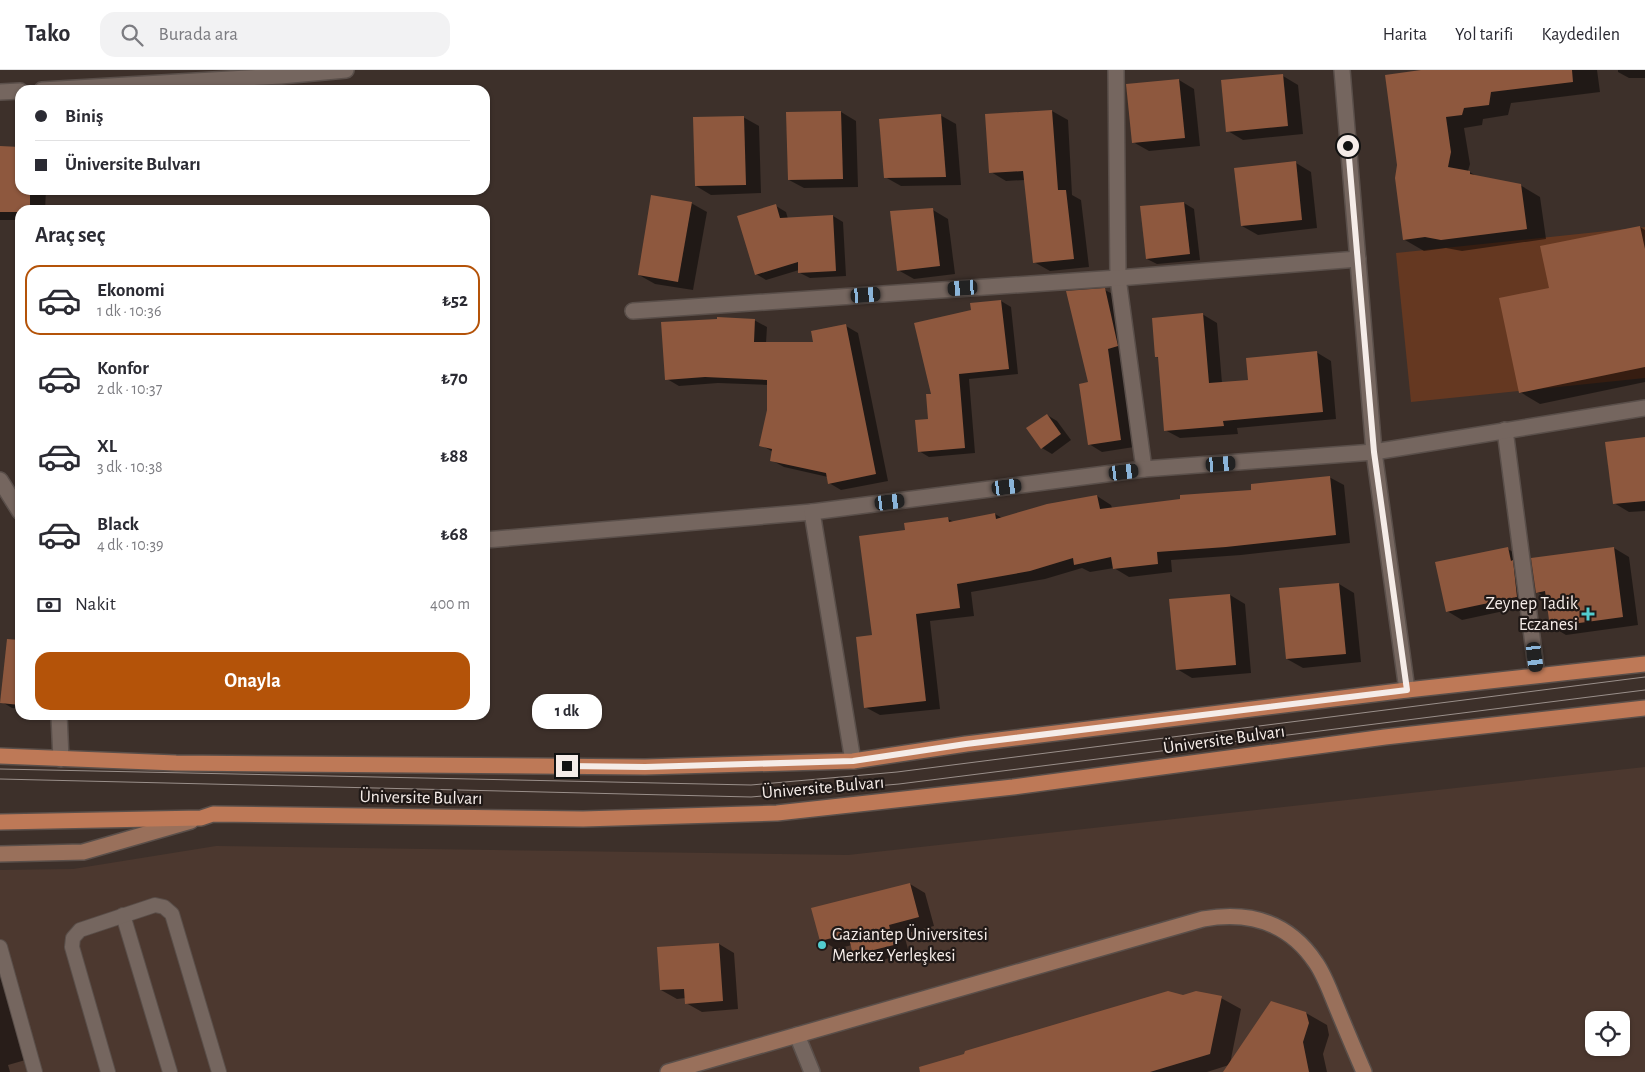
<!DOCTYPE html>
<html lang="tr">
<meta charset="utf-8">
<style>
:root{--surface:#fff;--page:#f2f2f3;--text:#2b2b33;--muted:#7c7c81;--line:#e1e1e2;--accent:#b45309}
body{margin:0;font-family:"Alegreya Sans",sans-serif;background:var(--page);color:var(--text);height:100vh;display:flex;flex-direction:column;font-size:19px;white-space:nowrap}
*{box-sizing:border-box;margin:0}
p{font-size:16px;color:var(--muted)}
.icon{flex:none;width:28px;height:28px;fill:none;stroke:currentColor;stroke-width:2;stroke-linecap:round;stroke-linejoin:round}
.map{position:relative;flex:1;overflow:hidden}
.drawer{position:absolute;left:15px;top:135px;width:475px;height:515px;display:flex;flex-direction:column;background:var(--surface);border-radius:15px;box-shadow:0 1px 4px #0004}
.drawer>*{flex:none}
.guide{position:absolute;left:15px;top:15px;width:475px;height:110px;border-radius:15px;box-shadow:0 1px 4px #0004;display:grid;align-content:center;height:110px;padding:0 20px;background:var(--surface)}
.tools{position:absolute;left:1585px;top:941px;display:grid;gap:10px}
.tools a{display:grid;place-items:center;width:45px;height:45px;border-radius:10px;background:var(--surface);box-shadow:0 1px 4px #0004;font-size:25px}
.end{position:absolute;width:22px;height:22px;margin:-11px;border:6px solid #f5ece8;background:#111;box-shadow:0 0 0 2px #111}
.from{border-radius:50%}
.bubble{position:absolute;height:35px;border-radius:15px;background:var(--surface);box-shadow:0 1px 4px #0004;font-size:16px;font-weight:700;line-height:35px;text-align:center}
.car{position:absolute;width:15px;height:30px;margin:-15px -8px;border-radius:6px;box-shadow:0 0 4px 1px #0007;background:linear-gradient(#222 24%,#8ab4d8 0 40%,#222 0 76%,#8ab4d8 0 86%,#222 0)}
.guide b{display:flex;align-items:center;gap:18px;height:48px;font-size:19px}
.guide b+b{border-top:1px solid var(--line)}
.guide i{width:12px;height:12px;background:var(--text)}
ul{padding:0;list-style:none}
li{display:flex;align-items:center;gap:15px;height:70px;margin:0 10px 8px;padding:0 10px;border:2px solid transparent;border-radius:15px}
li div{flex:1}
li b{display:block;font-size:19px}
li em{font-style:normal;font-weight:700}
li.on{border-color:var(--accent)}
li>.icon{width:45px;height:45px;stroke-width:1.5}
h2{padding:0 20px;font-size:22px;line-height:60px}
.pay{display:flex;align-items:center;gap:12px;height:55px;padding:0 20px;font-size:19px}
.pay p{margin-inline-start:auto}
.cta{display:flex;gap:10px;margin-top:auto;padding:10px 20px}
.cta a{flex:1;height:58px;border-radius:15px;background:var(--accent);color:#fff;font-size:20px;font-weight:700;line-height:58px;text-align:center}
header{display:flex;align-items:center;gap:30px;box-sizing:border-box;height:70px;padding:0 25px;background:var(--surface);border-bottom:1px solid var(--line)}
header strong{font-size:24px}
nav{display:flex;gap:28px;margin-inline-start:auto;font-size:18px}
.search{width:350px;height:45px;background:var(--page);display:flex;align-items:center;gap:12px;box-sizing:border-box;padding:0 18px;border-radius:15px;color:var(--muted);font-size:19px}
.map>svg:first-child{display:block}
.built{fill:#4c382f;fill-rule:evenodd}
.green{fill:#653821}
.shadow{fill:#0007}
.building{fill:#8e583e}
.lines{fill:none;stroke-linecap:round;stroke-linejoin:round}
.lane-casing{stroke:#5a4f4a;stroke-width:16}
.street-casing{stroke:#5a4f4a;stroke-width:18}
.secondary-casing{stroke:#5a4f4a;stroke-width:18}
.primary-casing{stroke:#5a4f4a;stroke-width:18}
.lane{stroke:#75665f;stroke-width:14}
.street{stroke:#75665f;stroke-width:15}
.secondary{stroke:#99705b;stroke-width:15}
.primary{stroke:#be7957;stroke-width:15}
.tram{stroke:#9a8f8a;stroke-width:1}
.route{stroke:#f5ece8;stroke-width:6}
.poi-dot{fill:#52cdcf;stroke:#201917;stroke-width:2}
.labels{text-anchor:middle;dominant-baseline:central;stroke-width:4.5;stroke-linejoin:round;paint-order:stroke}
.poi-label{font-size:18px;fill:#f5ece8;stroke:#201917;text-anchor:end}
.street-label{font-size:18px;fill:#f5ece8;stroke:#201917}
</style>
<header>
<strong>Tako</strong>
<div class="search"><svg class="icon" aria-label="search" viewBox="0 0 24 24"><circle cx="10" cy="10" r="6"/><path d="M15 15l6 6"/></svg>Burada ara</div>
<nav><a>Harita</a><a>Yol tarifi</a><a>Kaydedilen</a></nav>
</header>
<div class="map">
<svg width="1645" height="1002" viewBox="0 0 1645 1002">
<rect width="100%" height="100%" fill="#3d302a"/>
<path class="built" d="M1645,697V1002H0V800L73,799L216,776L848,785ZM1594,950H1621V978H1594Z"/>
<path class="green" d="M1645,157V308L1411,332L1396,183Z"/>
<g class="shadow">
<path d="M1430,0H1597L1600,22L1511,33L1508,45L1483,49L1482,55L1464,58L1470,94L1468,101L1478,107L1520,115L1540,127L1546,169L1462,181L1446,178L1424,181L1405,170Z"/>
<path d="M1618,0H1645V8H1629L1618,2Z"/>
<path d="M1283,6L1298,15L1303,64L1243,70L1228,61Z"/>
<path d="M1179,10L1194,19L1200,76L1149,81L1133,72Z"/>
<path d="M1052,41L1068,50L1072,125L1081,130L1089,197L1050,201L1034,192L1025,110L1006,111L991,102Z"/>
<path d="M841,42L856,51L858,117L804,118L789,110Z"/>
<path d="M940,45L956,54L961,115L901,116L885,107Z"/>
<path d="M743,47L759,56L761,123L711,125L696,116Z"/>
<path d="M0,78H20V120H46L45,140H20V150H0Z"/>
<path d="M1296,93L1311,102L1317,158L1258,165L1242,156Z"/>
<path d="M691,133L707,142L693,220L655,214L639,205Z"/>
<path d="M1184,133L1194,139L1200,190L1157,194L1147,189L1141,137Z"/>
<path d="M776,136L786,142L788,149L833,146L843,152L846,206L810,208L800,203L799,200L766,210L756,204Z"/>
<path d="M933,140L948,149L955,204L914,209L898,200Z"/>
<path d="M1640,157L1645,160V312L1540,334L1520,322Z"/>
<path d="M1105,220L1118,227L1130,283L1120,286L1134,377L1102,382L1089,374L1090,313Z"/>
<path d="M1001,231L1011,237L1018,304L969,309L975,383L929,387L919,381L930,350L932,325L972,241Z"/>
<path d="M1202,244L1217,253L1222,313L1249,311L1316,282L1331,291L1336,349L1237,358L1238,364L1180,368L1165,360L1159,288L1157,287Z"/>
<path d="M754,250L767,257L766,273H815L846,256L858,263L888,411L841,420L829,413L828,407L784,397L771,390L773,382L761,375L768,340V315L718,313L679,316L667,309Z"/>
<path d="M1047,345L1057,351L1071,370L1052,384L1042,378Z"/>
<path d="M1645,368V441L1629,442L1614,433Z"/>
<path d="M1329,407L1344,415L1350,473L1241,485L1171,490L1172,502L1129,507L1114,498L1090,502L1082,498L1045,509L971,522L974,546L930,551L940,639L880,645L865,637L873,566L906,461L948,449L954,452L995,444L1002,448L1097,426L1111,435L1112,438L1253,421Z"/>
<path d="M1614,478L1629,487L1638,555L1566,565L1551,556L1547,528L1537,522Z"/>
<path d="M1508,479L1523,488L1532,535L1462,550L1447,541Z"/>
<path d="M1339,514L1354,523L1361,592L1303,598L1287,589Z"/>
<path d="M1230,525L1245,534L1251,603L1192,608L1177,599Z"/>
<path d="M20,576V639L12,638L2,632Z"/>
<path d="M910,814L925,823L934,856L904,864L909,883L870,893L855,884L852,875L836,879L821,870Z"/>
<path d="M719,874L734,883L738,939L702,942L686,933V928L677,929L661,920Z"/>
<path d="M0,898L36,987L8,995L10,1002H0Z"/>
<path d="M1183,926L1221,928L1241,939L1230,994L1306,943L1327,955L1329,965L1323,984L1327,1002H1225L1229,995L1207,1002H939Z"/>
</g>
<g class="building">
<path d="M1421,0H1572L1573,12L1491,22L1489,35L1464,38L1462,45L1446,47L1451,82L1448,97L1470,101V104L1521,114L1527,159L1441,170L1425,167L1403,170L1395,108L1397,95L1385,5Z"/>
<path d="M1283,4L1288,56L1226,62L1221,10Z"/>
<path d="M1179,9L1185,68L1132,73L1126,14Z"/>
<path d="M1052,40L1058,120H1066L1074,189L1033,193L1023,101L989,103L985,44Z"/>
<path d="M841,41L843,109L788,110L786,42Z"/>
<path d="M941,44L946,107L884,108L879,49Z"/>
<path d="M744,46L746,115L695,116L693,47Z"/>
<path d="M0,76L20,77V120H30V140H20V142H0Z"/>
<path d="M1296,91L1302,150L1241,156L1234,98Z"/>
<path d="M651,125L692,132L678,212L638,205Z"/>
<path d="M1184,132L1190,184L1146,189L1140,136Z"/>
<path d="M776,134L780,148L833,145L836,201L798,203V192L755,205L737,146Z"/>
<path d="M933,138L940,196L897,201L890,141Z"/>
<path d="M1640,156L1645,179V297L1519,323L1499,228L1549,218L1540,176Z"/>
<path d="M1105,218L1118,276L1108,279L1121,370L1088,375L1079,314L1088,312L1066,221Z"/>
<path d="M1001,230L1009,299L959,304L965,378L918,382L915,350L928,349L926,324H931L914,253L971,240L970,233Z"/>
<path d="M1203,243L1209,313L1248,310L1246,288L1317,281L1323,342L1223,351L1224,356L1164,361L1158,287H1155L1152,248Z"/>
<path d="M717,247L755,249L754,272H813L811,261L846,254L876,404L828,414L826,403L770,391L772,379L759,376L767,340V310L705,307L665,310L661,252L717,249Z"/>
<path d="M1047,344L1061,364L1041,379L1026,358Z"/>
<path d="M1645,367V431L1613,434L1605,372Z"/>
<path d="M1330,406L1336,465L1226,477L1157,482L1158,494L1113,499L1111,487L1074,495L1073,488L1030,501L957,514L960,538L916,544L926,631L864,638L856,567L872,565L859,466L905,460L904,453L948,447L949,452L995,443L996,449L1047,434L1097,425L1100,439L1180,429V425L1251,420V414Z"/>
<path d="M1508,477L1511,491L1513,490L1517,527L1446,542L1435,492Z"/>
<path d="M1614,477L1623,547L1550,557L1545,521L1536,523L1531,488Z"/>
<path d="M1339,513L1346,584L1286,589L1279,518Z"/>
<path d="M1230,524L1236,595L1176,600L1169,529Z"/>
<path d="M7,569L20,570V635L0,633Z"/>
<path d="M910,813L919,847L889,855L894,875L853,885L848,864L820,871L811,838Z"/>
<path d="M719,873L723,931L685,934L684,919L660,920L657,877Z"/>
<path d="M1168,921L1183,925L1196,921L1222,926L1210,984L1150,1002H920L919,997L964,984L965,981Z"/>
<path d="M1271,931L1306,942L1309,953L1303,972L1309,1002H1223Z"/>
</g>
<g class="lines">
<defs>
<g id="lane">
<path d="M123,845L170,1002"/>
<path d="M0,877L35,1002"/>
<path d="M108,1002L72,877L73,868L80,860L155,835L164,837L172,844L219,1002"/>
</g>
<g id="street">
<path d="M1116,0L1118,208L1144,399"/>
<path d="M1342,0L1374,382L1407,620"/>
<path d="M42,20L281,6L346,0"/>
<path d="M0,22L20,21"/>
<path d="M633,241L1118,208L1358,189"/>
<path d="M1505,360L1537,605"/>
<path d="M0,410L20,442"/>
<path d="M485,470L812,442"/>
<path d="M59,645L61,689"/>
<path d="M853,691L812,442L1144,399L1374,382L1645,338"/>
<path d="M797,965L812,1002"/>
</g>
<g id="secondary">
<path d="M0,784L83,782L191,751"/>
<path d="M668,1002L1203,849C1249,841 1289,852 1316,893C1325,906 1331,924 1337,938C1346,960 1355,981 1364,1002"/>
</g>
<g id="primary">
<path d="M0,686L176,693L645,697L853,691L966,674L1407,620L1645,594"/>
<path d="M0,752L201,748L213,744L583,749L777,743L1013,717L1385,667L1645,638"/>
</g>
</defs>
<use href="#lane" class="lane-casing"/>
<use href="#street" class="street-casing"/>
<use href="#secondary" class="secondary-casing"/>
<use href="#primary" class="primary-casing"/>
<use href="#lane" class="lane"/>
<use href="#street" class="street"/>
<use href="#secondary" class="secondary"/>
<use href="#primary" class="primary"/>
<g class="tram">
<path d="M0,699L751,715L897,702L1645,607"/>
<path d="M0,709L751,727L899,714L1645,620"/>
</g>
</g>
<g class="lines">
<path class="route" d="M567,696L645,697L853,691L966,674L1407,620L1374,382L1348,76"/>
</g>
<g class="poi-dot">
<path d="M1585.5 536.5h5v5h5v5h-5v5h-5v-5h-5v-5h5z"/>
<circle cx="822" cy="875" r="5"/>
</g>
<g class="labels">
<g class="poi-label">
<text x="1578" y="534">Zeynep Tadik<tspan x="1578" dy="21">Eczanesi</tspan></text>
<text x="832" y="865" text-anchor="start">Gaziantep Üniversitesi<tspan x="832" dy="21">Merkez Yerleşkesi</tspan></text>
</g>
<g class="street-label">
<text transform="translate(1224 670) rotate(-8)">Üniversite Bulvarı</text>
<text transform="translate(823 718) rotate(-5)">Üniversite Bulvarı</text>
<text transform="translate(421 728) rotate(1)">Üniversite Bulvarı</text>
</g>
</g>
</svg>
<div class="tools">
<a><svg class="icon" aria-label="locate" viewBox="0 0 24 24"><circle cx="12" cy="12" r="6"/><path d="M12 2v4M12 18v4M2 12h4M18 12h4"/></svg></a>
</div>
<i class="end from" style="left:1348px;top:76px"></i>
<i class="end" style="left:567px;top:696px"></i>
<div class="bubble" style="left:532px;top:624px;width:70px">1 dk</div>
<i class="car" style="left:963px;top:218px;rotate:266deg"></i>
<i class="car" style="left:866px;top:225px;rotate:86deg"></i>
<i class="car" style="left:1221px;top:394px;rotate:86deg"></i>
<i class="car" style="left:1124px;top:402px;rotate:83deg"></i>
<i class="car" style="left:1007px;top:417px;rotate:83deg"></i>
<i class="car" style="left:890px;top:432px;rotate:83deg"></i>
<i class="car" style="left:1535px;top:587px;rotate:173deg"></i>
<div class="guide">
<b><i class="from"></i>Biniş</b>
<b><i></i>Üniversite Bulvarı</b>
</div>
<section class="drawer">
<h2>Araç seç</h2>
<ul>
<li class="on"><svg class="icon" aria-label="car" viewBox="0 0 24 24"><path d="M5 17H2v-5l4-1 3-4h7l3 4 3 1v5h-3M9 17h6M6 11h13"/><circle cx="7" cy="17" r="2"/><circle cx="17" cy="17" r="2"/></svg><div><b>Ekonomi</b><p>1 dk · 10:36</p></div><em>₺52</em></li>
<li><svg class="icon" aria-label="car" viewBox="0 0 24 24"><path d="M5 17H2v-5l4-1 3-4h7l3 4 3 1v5h-3M9 17h6M6 11h13"/><circle cx="7" cy="17" r="2"/><circle cx="17" cy="17" r="2"/></svg><div><b>Konfor</b><p>2 dk · 10:37</p></div><em>₺70</em></li>
<li><svg class="icon" aria-label="car" viewBox="0 0 24 24"><path d="M5 17H2v-5l4-1 3-4h7l3 4 3 1v5h-3M9 17h6M6 11h13"/><circle cx="7" cy="17" r="2"/><circle cx="17" cy="17" r="2"/></svg><div><b>XL</b><p>3 dk · 10:38</p></div><em>₺88</em></li>
<li><svg class="icon" aria-label="car" viewBox="0 0 24 24"><path d="M5 17H2v-5l4-1 3-4h7l3 4 3 1v5h-3M9 17h6M6 11h13"/><circle cx="7" cy="17" r="2"/><circle cx="17" cy="17" r="2"/></svg><div><b>Black</b><p>4 dk · 10:39</p></div><em>₺68</em></li>
</ul>
<div class="pay"><svg class="icon" aria-label="cash" viewBox="0 0 24 24"><path d="M3 7h18v10H3z"/><circle cx="12" cy="12" r="2"/></svg>Nakit<p>400 m</p></div>
<div class="cta"><a>Onayla</a></div>
</section>
</div>
